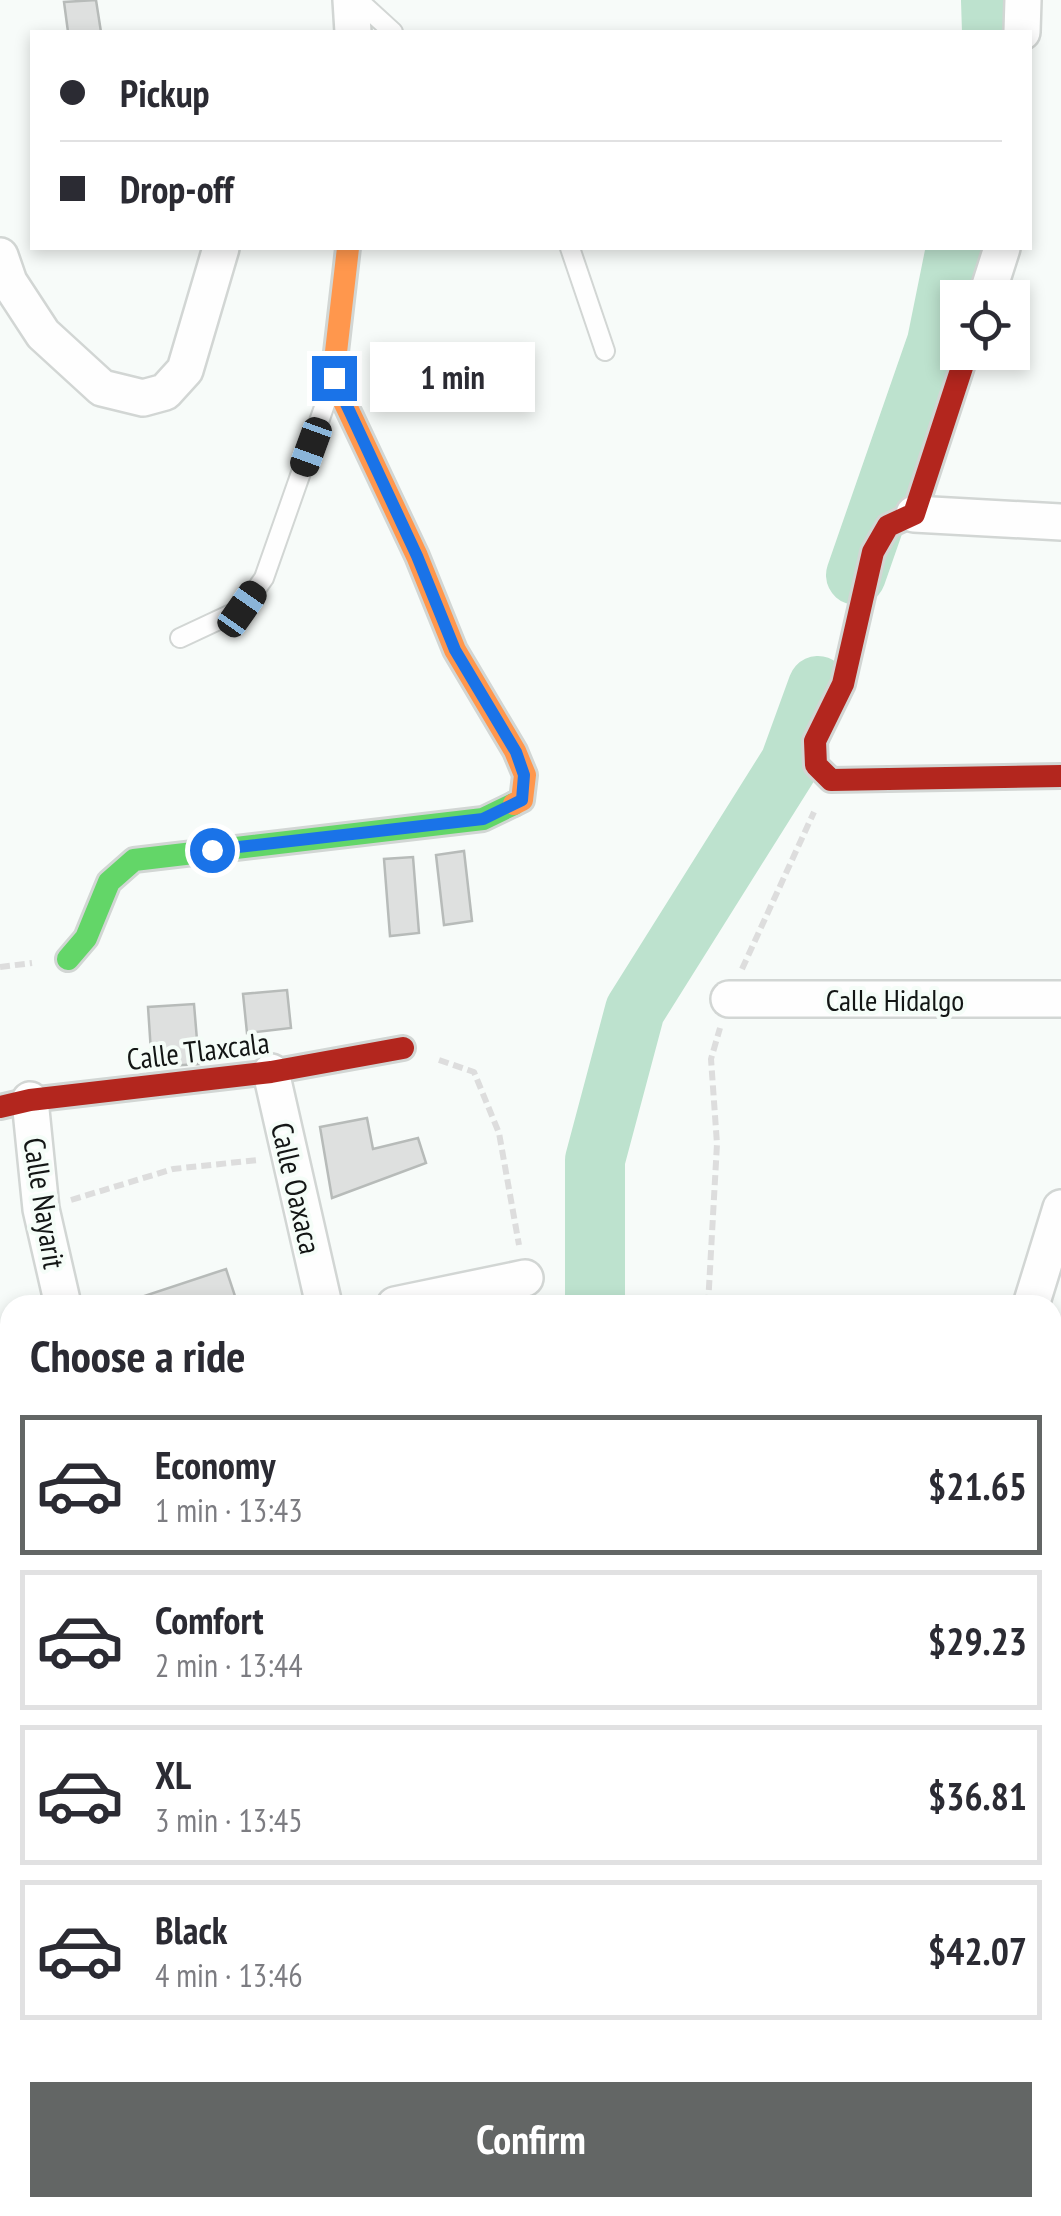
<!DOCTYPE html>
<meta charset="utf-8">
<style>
:root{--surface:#fff;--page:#f7f7f7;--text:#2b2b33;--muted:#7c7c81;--line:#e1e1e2;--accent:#636665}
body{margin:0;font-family:"PT Sans Narrow",sans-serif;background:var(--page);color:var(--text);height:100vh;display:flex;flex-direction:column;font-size:38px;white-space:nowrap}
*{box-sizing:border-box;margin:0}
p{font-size:32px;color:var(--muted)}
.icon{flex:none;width:55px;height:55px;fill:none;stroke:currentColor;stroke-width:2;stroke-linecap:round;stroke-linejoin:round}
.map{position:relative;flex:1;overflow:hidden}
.drawer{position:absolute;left:0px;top:1295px;width:1062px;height:922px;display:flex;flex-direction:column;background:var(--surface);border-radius:30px 30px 0 0;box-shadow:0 5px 15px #0003}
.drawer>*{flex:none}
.hud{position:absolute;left:30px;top:30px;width:1002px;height:220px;border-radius:0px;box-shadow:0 5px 15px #0003;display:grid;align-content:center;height:220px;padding:0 30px;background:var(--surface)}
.fabs{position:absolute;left:940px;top:280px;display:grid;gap:20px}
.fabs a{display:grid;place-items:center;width:90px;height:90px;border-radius:0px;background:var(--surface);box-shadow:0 5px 15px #0003;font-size:50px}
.end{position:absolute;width:45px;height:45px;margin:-22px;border:12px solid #1a73e8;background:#fff;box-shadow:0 0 0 5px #fff}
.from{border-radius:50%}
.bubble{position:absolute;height:70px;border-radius:0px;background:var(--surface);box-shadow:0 5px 15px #0003;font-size:32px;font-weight:600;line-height:70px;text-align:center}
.car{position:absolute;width:30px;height:60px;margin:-30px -15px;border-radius:12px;box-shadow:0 0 8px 2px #0007;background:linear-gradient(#222 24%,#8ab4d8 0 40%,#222 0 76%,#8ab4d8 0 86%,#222 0)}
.hud b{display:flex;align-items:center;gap:35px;height:95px;font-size:38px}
.hud b+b{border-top:2px solid var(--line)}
.hud i{width:25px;height:25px;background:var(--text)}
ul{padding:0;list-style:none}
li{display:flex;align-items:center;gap:30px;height:140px;margin:0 20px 15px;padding:0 10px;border:5px solid var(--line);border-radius:0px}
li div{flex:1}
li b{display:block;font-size:38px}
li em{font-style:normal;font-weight:600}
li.selected{border-color:var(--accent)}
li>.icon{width:90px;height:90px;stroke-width:1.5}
h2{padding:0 30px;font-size:45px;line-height:120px}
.cta{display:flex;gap:20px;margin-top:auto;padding:20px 30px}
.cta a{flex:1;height:115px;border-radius:0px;background:var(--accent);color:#fff;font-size:40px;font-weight:600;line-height:115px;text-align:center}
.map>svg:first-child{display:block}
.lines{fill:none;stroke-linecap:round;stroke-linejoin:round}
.river{stroke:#bde2ce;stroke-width:60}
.building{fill:#dee0df;stroke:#b7bbb9;stroke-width:2.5}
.lane-casing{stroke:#d2d6d4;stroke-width:22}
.street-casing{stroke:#d2d6d4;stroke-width:40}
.fast-casing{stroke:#d2d6d4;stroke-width:28}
.slow-casing{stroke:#d2d6d4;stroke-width:28}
.jam-casing{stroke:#d2d6d4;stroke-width:28}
.path{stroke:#ddd;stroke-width:6;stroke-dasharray:10 5;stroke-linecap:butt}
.lane{stroke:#fefefe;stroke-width:18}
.street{stroke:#fefefe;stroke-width:35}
.fast{stroke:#63d668;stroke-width:22}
.slow{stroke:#ff974d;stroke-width:22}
.jam{stroke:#b3261e;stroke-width:22}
.route{stroke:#1a73e8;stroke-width:12}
.labels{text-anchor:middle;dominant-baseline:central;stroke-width:8;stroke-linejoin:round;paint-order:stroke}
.street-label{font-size:30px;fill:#131615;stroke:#f5fdf8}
</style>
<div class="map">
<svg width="1061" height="2216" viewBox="0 0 1061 2216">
<rect width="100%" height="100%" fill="#f7fbf9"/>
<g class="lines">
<g class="river">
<path d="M991,0L992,32"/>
<path d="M856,575L937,342L956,248"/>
<path d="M595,1305V1160L635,1010L790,763L818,686"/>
<path d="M921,2208L925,2216"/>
</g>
</g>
<g class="building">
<path d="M96,0L101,32H68L64,2Z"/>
<path d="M464,851L472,921L444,925L436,855Z"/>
<path d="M413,857L419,933L390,936L384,859Z"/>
<path d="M287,990L291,1028L247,1033L243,994Z"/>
<path d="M194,1004L199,1064L152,1067L148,1007Z"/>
<path d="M367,1118L373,1149L418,1138L426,1163L332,1198L320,1127Z"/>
<path d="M226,1269L238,1305H133L132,1300Z"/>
</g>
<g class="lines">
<defs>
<g id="lane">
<path d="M358,0L393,32"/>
<path d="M570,248L605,351"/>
<path d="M180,638L242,609L264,578L329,393"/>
</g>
<g id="street">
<path d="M351,0L353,32"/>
<path d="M1022,32L1023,0"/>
<path d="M0,256L9,282L43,334L102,388L143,398L165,392L185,370L221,248"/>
<path d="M986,298L1002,248"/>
<path d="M914,514L1061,522"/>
<path d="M729,999H1061"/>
<path d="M271,1072L324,1305"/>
<path d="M30,1100L41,1209L63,1305"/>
<path d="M395,1305L525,1278"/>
<path d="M1031,1305L1061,1208"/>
<path d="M0,1402L10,1399"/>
<path d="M1052,1437L1061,1438"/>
<path d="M0,1924L10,1922"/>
<path d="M1052,1951L1061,1949"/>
<path d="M0,2161L10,2159"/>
<path d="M630,2208L632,2216"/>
</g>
<path id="fast" d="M68,959L86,938L109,882L134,860L483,819L514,804"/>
<path id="slow" d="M348,248L333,378L417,556L455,650L515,751L525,775L522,800L514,804"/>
<g id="jam">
<path d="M967,352L914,514L888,526L873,552L843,684L815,741L816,765L831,780L1061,776"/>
<path d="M0,1107L30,1100L271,1072L403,1048"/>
</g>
</defs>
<use href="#lane" class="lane-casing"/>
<use href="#street" class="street-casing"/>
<use href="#fast" class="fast-casing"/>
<use href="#slow" class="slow-casing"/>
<use href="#jam" class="jam-casing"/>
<g class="path">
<path d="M0,967L32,963"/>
<path d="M742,969L814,812"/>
<path d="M439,1060L474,1072L499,1133L519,1245"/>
<path d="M71,1200L173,1169L258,1160"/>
<path d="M708,1305L717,1144L711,1059L720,1028"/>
<path d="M818,2208L822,2216"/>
</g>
<use href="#lane" class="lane"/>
<use href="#street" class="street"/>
<use href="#fast" class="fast"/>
<use href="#slow" class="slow"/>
<use href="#jam" class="jam"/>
</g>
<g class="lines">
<path class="route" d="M212,850L483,819L522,800L524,775L516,752L455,650L417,556L334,378"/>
</g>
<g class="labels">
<g class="street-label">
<text x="895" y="999">Calle Hidalgo</text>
<text transform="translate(198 1050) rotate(-7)">Calle Tlaxcala</text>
<text transform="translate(297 1188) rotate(77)">Calle Oaxaca</text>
<text transform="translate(45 1203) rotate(81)">Calle Nayarit</text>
</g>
</g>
</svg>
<div class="fabs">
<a><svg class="icon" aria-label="locate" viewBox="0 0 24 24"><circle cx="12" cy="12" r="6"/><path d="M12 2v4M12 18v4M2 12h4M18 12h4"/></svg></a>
</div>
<i class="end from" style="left:212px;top:850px"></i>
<i class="end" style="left:334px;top:378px"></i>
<div class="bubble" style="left:370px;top:342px;width:165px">1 min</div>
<i class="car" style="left:311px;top:447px;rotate:200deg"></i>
<i class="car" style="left:242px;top:609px;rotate:35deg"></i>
<div class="hud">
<b><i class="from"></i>Pickup</b>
<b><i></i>Drop-off</b>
</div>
<section class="drawer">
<h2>Choose a ride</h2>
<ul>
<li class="selected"><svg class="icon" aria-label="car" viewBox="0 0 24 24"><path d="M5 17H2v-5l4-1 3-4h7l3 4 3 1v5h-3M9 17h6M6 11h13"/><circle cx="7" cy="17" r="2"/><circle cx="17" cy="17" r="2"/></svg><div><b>Economy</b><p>1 min · 13:43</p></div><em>$21.65</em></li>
<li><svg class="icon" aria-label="car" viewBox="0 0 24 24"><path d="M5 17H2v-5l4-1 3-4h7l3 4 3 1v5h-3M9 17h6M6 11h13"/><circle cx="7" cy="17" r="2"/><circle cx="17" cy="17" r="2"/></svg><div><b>Comfort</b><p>2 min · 13:44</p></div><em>$29.23</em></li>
<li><svg class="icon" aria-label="car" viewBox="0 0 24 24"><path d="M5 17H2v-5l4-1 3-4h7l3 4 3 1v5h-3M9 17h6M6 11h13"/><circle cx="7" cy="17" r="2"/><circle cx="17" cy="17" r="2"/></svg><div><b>XL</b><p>3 min · 13:45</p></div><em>$36.81</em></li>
<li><svg class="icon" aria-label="car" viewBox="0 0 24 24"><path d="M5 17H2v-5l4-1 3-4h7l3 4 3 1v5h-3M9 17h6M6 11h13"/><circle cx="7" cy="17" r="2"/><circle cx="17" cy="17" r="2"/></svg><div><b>Black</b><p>4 min · 13:46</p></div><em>$42.07</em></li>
</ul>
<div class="cta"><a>Confirm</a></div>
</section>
</div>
